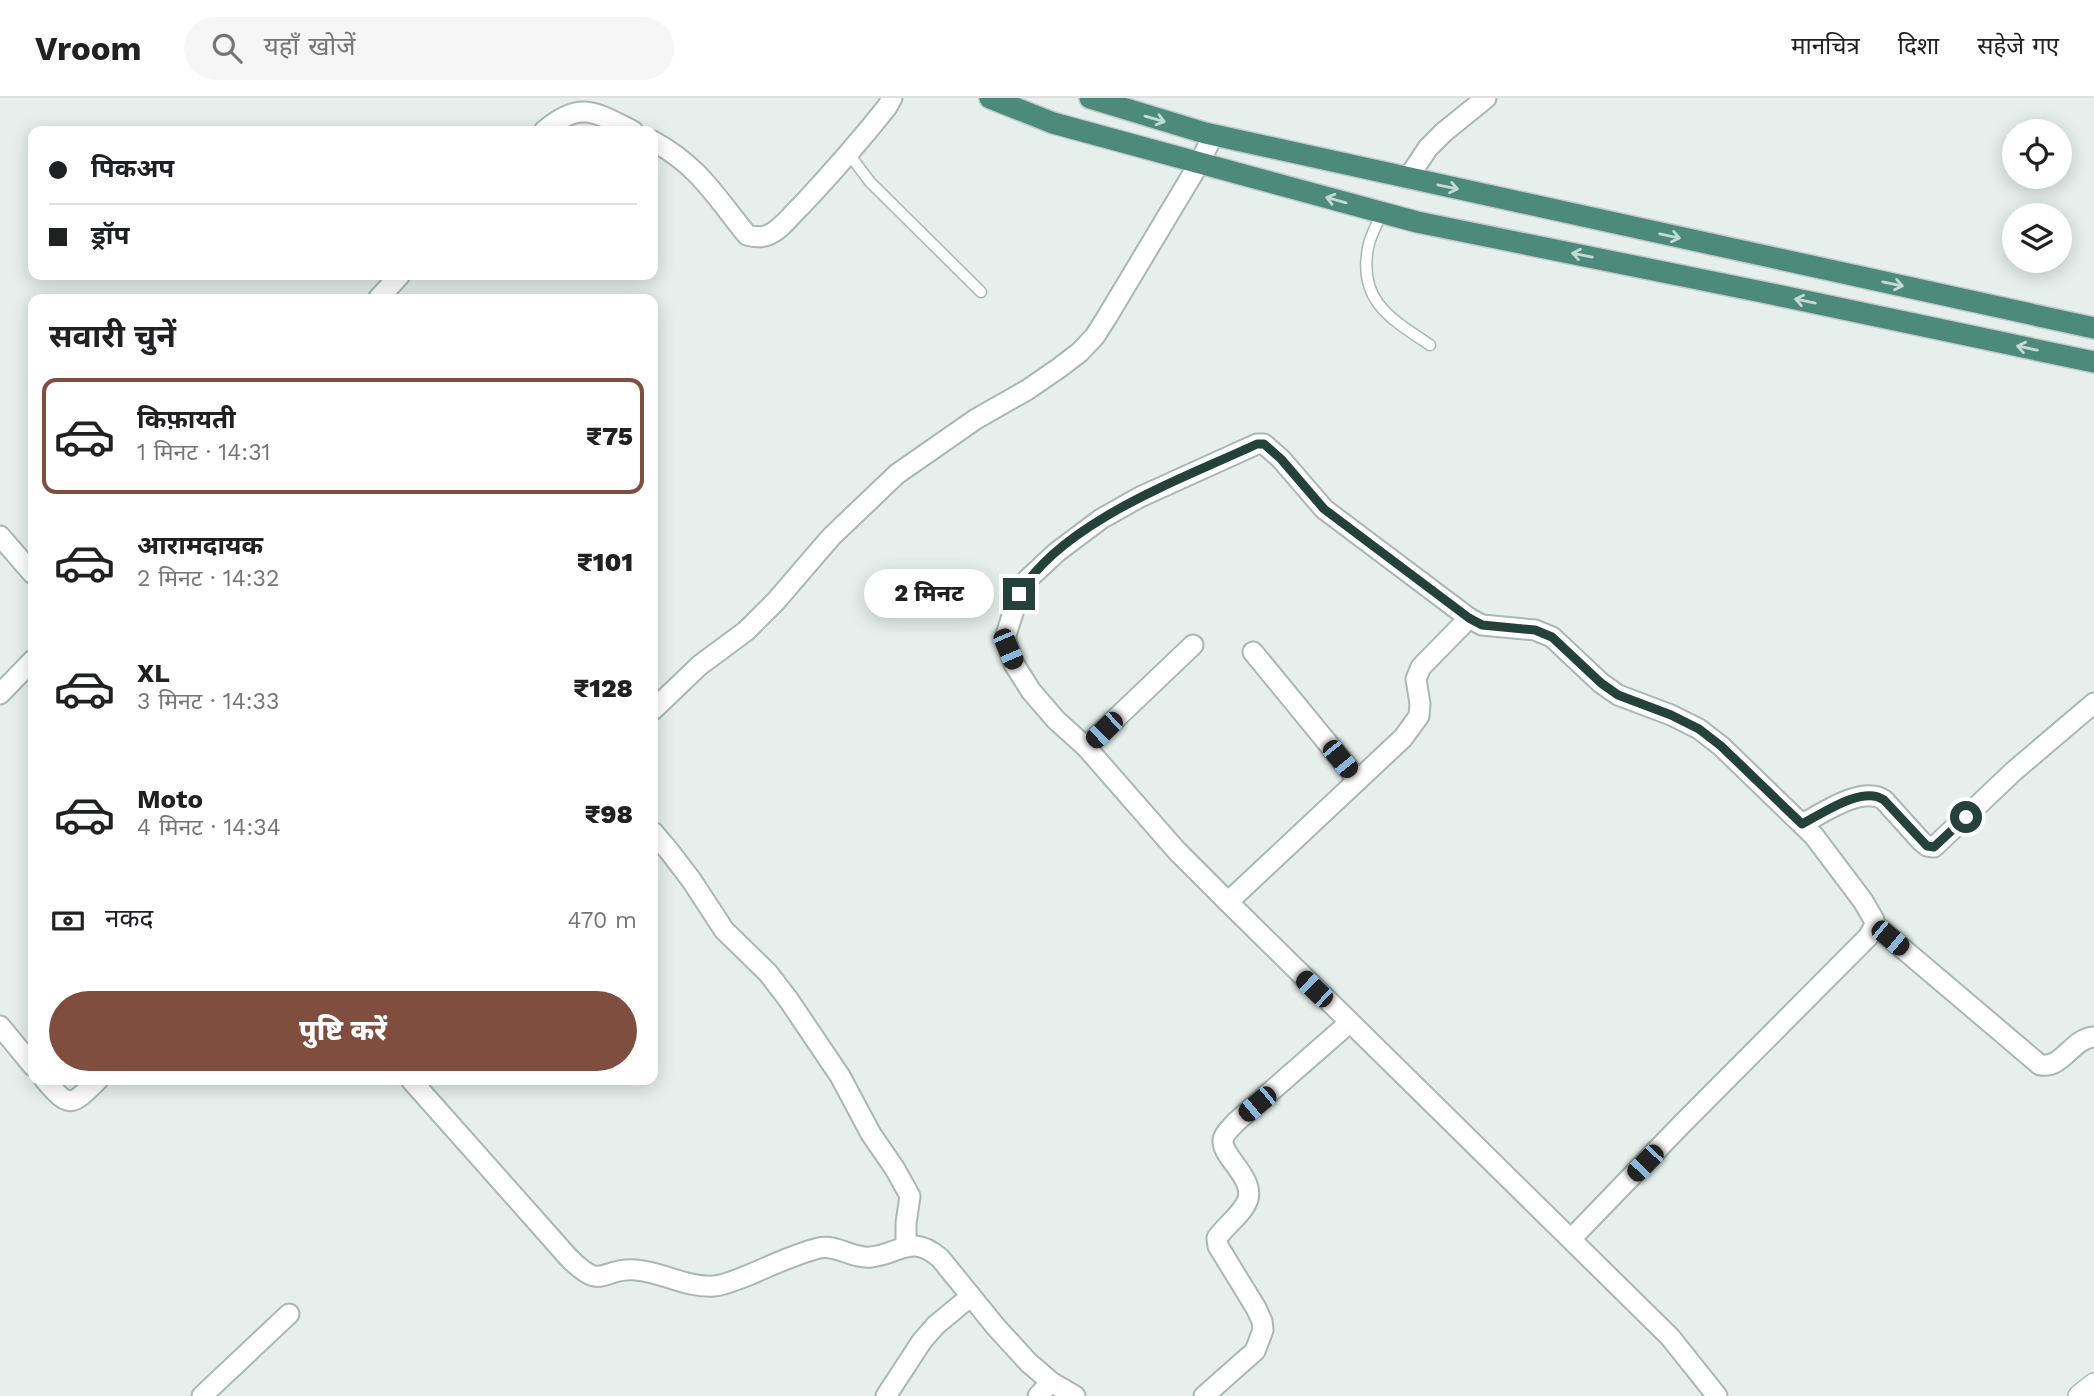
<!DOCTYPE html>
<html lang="hi">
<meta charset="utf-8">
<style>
:root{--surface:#fff;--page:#f6f6f6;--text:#202124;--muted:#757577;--line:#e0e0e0;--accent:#7f4e3f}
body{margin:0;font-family:"Work Sans","Noto Sans Devanagari",sans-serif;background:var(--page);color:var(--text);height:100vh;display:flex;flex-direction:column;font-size:26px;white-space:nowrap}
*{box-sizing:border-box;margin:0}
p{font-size:23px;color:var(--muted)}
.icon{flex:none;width:38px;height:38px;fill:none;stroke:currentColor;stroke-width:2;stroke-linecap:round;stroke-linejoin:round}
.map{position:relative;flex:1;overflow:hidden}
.drawer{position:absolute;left:28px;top:196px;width:630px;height:791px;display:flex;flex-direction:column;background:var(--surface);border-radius:14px;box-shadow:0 4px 18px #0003}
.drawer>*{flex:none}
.hud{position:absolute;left:28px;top:28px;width:630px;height:154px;border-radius:14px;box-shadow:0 4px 18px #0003;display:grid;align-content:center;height:154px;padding:0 21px;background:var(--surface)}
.buttons{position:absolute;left:2002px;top:21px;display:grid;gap:14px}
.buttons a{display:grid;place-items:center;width:70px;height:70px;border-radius:50%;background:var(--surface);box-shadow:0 4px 18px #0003;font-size:35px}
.end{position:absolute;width:32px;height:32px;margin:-16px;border:9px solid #24423a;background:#fff;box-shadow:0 0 0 4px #fff}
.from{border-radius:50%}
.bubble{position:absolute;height:49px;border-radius:24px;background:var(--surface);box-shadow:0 4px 18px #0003;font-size:23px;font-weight:800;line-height:49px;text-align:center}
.car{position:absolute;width:21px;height:42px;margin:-21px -10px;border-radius:9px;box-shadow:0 0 5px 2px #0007;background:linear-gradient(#222 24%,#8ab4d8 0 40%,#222 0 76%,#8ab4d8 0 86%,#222 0)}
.hud b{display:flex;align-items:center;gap:24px;height:66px;font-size:26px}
.hud b+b{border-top:2px solid var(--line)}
.hud i{width:18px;height:18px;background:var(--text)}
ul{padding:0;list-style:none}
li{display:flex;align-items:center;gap:21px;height:116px;margin:0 14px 10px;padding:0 7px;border:4px solid transparent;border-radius:14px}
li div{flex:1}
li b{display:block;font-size:26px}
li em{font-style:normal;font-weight:800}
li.current{border-color:var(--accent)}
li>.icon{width:63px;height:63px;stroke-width:1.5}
h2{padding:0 21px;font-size:32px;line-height:84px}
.pay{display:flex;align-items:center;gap:18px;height:77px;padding:0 21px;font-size:26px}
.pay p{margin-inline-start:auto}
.action{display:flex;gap:14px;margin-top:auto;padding:14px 21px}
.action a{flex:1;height:80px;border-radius:42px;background:var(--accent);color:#fff;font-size:28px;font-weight:800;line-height:80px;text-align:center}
header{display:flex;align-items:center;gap:42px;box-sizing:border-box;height:98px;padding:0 35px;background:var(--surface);border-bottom:2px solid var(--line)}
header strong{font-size:33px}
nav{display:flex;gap:38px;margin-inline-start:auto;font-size:24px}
.search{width:490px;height:63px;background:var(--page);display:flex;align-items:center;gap:18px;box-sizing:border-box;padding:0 24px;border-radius:38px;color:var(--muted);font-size:26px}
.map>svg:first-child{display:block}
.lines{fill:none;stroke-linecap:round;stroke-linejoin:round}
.service-casing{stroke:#a8b8b2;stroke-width:13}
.minor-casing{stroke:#a8b8b2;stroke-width:23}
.tertiary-casing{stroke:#a8b8b2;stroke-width:24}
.trunk-casing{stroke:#c2cac8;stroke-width:24}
.service{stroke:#fff;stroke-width:10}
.minor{stroke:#fff;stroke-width:19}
.tertiary{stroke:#fff;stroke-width:21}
.trunk{stroke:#4c8a7c;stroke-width:21}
.oneway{stroke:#c4d9d4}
.route{stroke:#24423a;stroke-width:9}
</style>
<header>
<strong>Vroom</strong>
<div class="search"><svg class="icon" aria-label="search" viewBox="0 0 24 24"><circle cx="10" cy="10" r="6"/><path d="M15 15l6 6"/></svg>यहाँ खोजें</div>
<nav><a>मानचित्र</a><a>दिशा</a><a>सहेजे गए</a></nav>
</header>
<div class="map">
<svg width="2094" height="1298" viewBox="0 0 2094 1298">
<rect width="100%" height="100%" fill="#e6efeb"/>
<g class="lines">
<defs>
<g id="service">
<path d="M849,56L870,84L981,194"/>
<path d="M1382,115C1377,126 1370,138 1368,150C1358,203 1391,221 1430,247"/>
</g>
<g id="minor">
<path d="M544,33C580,2 595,14 633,33"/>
<path d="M653,43C699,68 716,99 747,137C754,139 761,140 768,137C781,132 791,117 801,108C831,76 860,43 887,9L892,0"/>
<path d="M1408,80L1428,50L1444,34L1486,0"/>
<path d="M378,201L400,177"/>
<path d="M0,438L33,476"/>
<path d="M1253,554L1358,682"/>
<path d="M0,596L33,562"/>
<path d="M653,612L700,567L746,533L776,503L831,439L897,376L976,321L1027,292L1059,270L1080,254L1095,238L1107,219L1200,64L1213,37"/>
<path d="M1086,649L1193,547"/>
<path d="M1802,726C1823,715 1863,687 1884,702L1921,743L1927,748L1934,749L2014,673L2094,605"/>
<path d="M653,734L670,754L692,783L724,832L768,875L788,901L840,978L871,1036L895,1071L910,1098L906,1125V1148"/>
<path d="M1228,804L1403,640L1419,618L1420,606L1416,581L1421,569L1469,520"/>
<path d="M1875,827L2040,967C2063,971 2072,940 2094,939"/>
<path d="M0,928L33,968"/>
<path d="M45,982C70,1012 72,1007 98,982"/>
<path d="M411,982L569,1160C604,1195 600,1169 636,1172C662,1174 687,1190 714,1188C726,1187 738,1181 749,1177C772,1167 795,1156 819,1150C836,1146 853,1161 871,1159C900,1156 911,1135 940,1160L996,1229L1028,1264L1051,1284L1075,1298"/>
<path d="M1571,1141L1682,1026L1868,839L1875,827L1874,822L1863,803L1814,738L1721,648L1699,631L1671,617L1618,597L1601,585L1552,539L1535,532L1482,527L1469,520L1324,411L1281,361L1264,346H1257L1140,399L1101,421L1057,454L1027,482L1019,496L1005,540L1014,566L1031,593L1056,622L1086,649L1177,753L1228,804L1670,1239L1717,1298"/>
<path d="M202,1298L289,1216"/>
<path d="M886,1298L922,1243L936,1227L971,1198"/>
<path d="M1038,1298L1051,1284"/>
<path d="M1204,1298L1255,1253L1263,1232L1262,1223L1256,1210L1218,1148L1217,1140C1226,1127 1243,1116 1248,1101C1254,1079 1221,1058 1223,1042C1224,1035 1232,1029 1236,1024L1349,925"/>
</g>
<path id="tertiary" d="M2079,1298L2094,1286"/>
<g id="trunk">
<path d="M990,0L1053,25L1417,124L1772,196L2094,264"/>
<path d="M1090,0L1205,35L2094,230"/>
</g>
</defs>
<use href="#service" class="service-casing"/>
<use href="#minor" class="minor-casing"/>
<use href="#tertiary" class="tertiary-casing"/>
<use href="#trunk" class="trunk-casing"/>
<use href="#service" class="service"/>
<use href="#minor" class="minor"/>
<use href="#tertiary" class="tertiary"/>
<use href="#trunk" class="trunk"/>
</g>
<defs><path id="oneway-shaft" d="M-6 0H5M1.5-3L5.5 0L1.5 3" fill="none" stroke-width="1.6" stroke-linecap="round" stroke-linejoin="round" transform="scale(1.75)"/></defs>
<g class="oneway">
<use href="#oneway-shaft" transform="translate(1155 21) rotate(16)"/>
<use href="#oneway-shaft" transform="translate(1448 89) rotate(12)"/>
<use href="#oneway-shaft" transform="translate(1336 102) rotate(-164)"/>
<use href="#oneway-shaft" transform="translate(1670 138) rotate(12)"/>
<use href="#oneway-shaft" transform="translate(1582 157) rotate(-169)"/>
<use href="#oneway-shaft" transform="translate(1893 186) rotate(12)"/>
<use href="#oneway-shaft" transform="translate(1805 203) rotate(-168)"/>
<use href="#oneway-shaft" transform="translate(2027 250) rotate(-168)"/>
</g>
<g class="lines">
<path class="route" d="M1019,496C1063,423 1182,381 1257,346H1264L1281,361L1324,411L1469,520L1482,527L1535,532L1552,539L1601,585L1618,597L1671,617L1699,631L1721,648L1802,726C1823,715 1863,687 1884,702L1927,748L1934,749L1966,719"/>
</g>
</svg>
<div class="buttons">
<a><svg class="icon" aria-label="locate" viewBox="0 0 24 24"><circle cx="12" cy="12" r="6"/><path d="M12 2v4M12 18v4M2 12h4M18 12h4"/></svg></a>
<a><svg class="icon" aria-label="layers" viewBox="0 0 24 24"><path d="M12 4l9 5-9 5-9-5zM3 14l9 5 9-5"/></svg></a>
</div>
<i class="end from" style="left:1966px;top:719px"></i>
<i class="end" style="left:1019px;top:496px"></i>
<div class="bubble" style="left:864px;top:471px;width:130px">2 मिनट</div>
<i class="car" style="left:1008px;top:551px;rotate:157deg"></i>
<i class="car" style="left:1104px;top:632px;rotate:226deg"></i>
<i class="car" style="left:1340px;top:661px;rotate:141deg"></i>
<i class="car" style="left:1890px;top:840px;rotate:130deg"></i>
<i class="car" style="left:1314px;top:891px;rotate:314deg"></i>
<i class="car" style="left:1257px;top:1006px;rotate:230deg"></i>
<i class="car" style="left:1645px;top:1065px;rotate:224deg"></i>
<div class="hud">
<b><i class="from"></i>पिकअप</b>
<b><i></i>ड्रॉप</b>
</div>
<section class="drawer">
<h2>सवारी चुनें</h2>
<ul>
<li class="current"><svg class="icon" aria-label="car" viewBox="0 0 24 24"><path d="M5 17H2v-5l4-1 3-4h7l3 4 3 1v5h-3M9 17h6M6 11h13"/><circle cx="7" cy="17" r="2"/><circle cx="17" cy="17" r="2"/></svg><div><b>किफ़ायती</b><p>1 मिनट · 14:31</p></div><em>₹75</em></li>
<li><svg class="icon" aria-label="car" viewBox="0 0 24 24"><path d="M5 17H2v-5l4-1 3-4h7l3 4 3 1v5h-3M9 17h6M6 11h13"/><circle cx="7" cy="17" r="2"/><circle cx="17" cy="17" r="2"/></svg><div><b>आरामदायक</b><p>2 मिनट · 14:32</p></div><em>₹101</em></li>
<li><svg class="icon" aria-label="car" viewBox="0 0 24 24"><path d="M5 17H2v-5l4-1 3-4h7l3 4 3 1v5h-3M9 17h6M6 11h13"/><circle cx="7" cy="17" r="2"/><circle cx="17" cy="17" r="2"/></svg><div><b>XL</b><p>3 मिनट · 14:33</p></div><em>₹128</em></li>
<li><svg class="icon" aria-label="car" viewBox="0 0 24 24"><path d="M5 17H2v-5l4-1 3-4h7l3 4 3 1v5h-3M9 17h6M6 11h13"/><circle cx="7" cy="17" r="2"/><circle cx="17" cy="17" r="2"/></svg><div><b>Moto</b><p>4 मिनट · 14:34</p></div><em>₹98</em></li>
</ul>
<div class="pay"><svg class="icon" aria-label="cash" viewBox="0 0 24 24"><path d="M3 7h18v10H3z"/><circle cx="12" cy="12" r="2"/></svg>नकद<p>470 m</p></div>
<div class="action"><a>पुष्टि करें</a></div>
</section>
</div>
